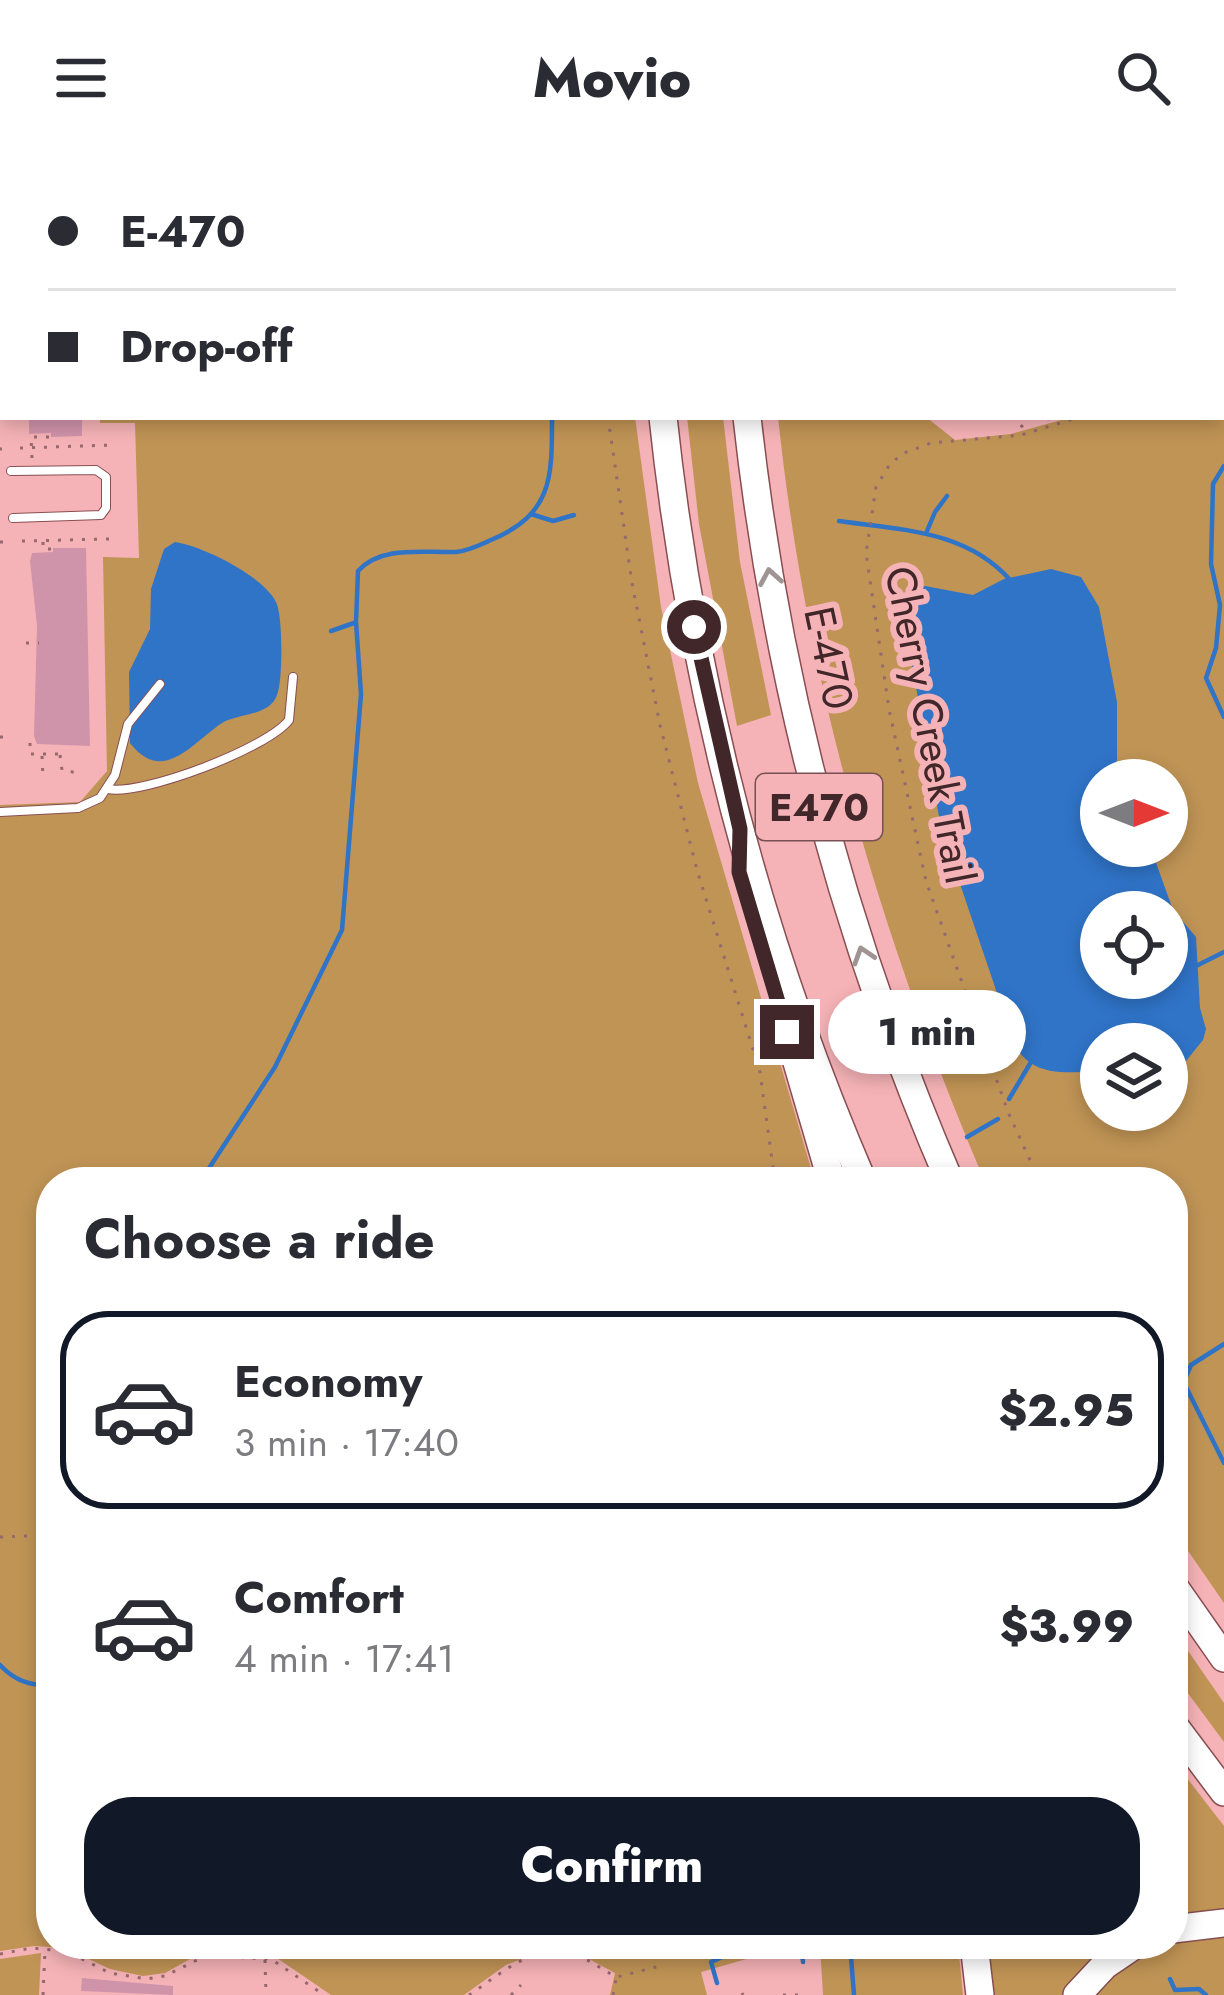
<!DOCTYPE html>
<meta charset="utf-8">
<style>
:root{--surface:#fff;--page:#f7f7f7;--text:#2b2b33;--muted:#7c7c81;--line:#e1e1e2;--accent:#111827}
body{margin:0;font-family:Jost,sans-serif;background:var(--page);color:var(--text);height:100vh;display:flex;flex-direction:column;font-size:45px;white-space:nowrap}
*{box-sizing:border-box;margin:0}
p{font-size:39px;color:var(--muted)}
.icon{flex:none;width:66px;height:66px;fill:none;stroke:currentColor;stroke-width:2;stroke-linecap:round;stroke-linejoin:round}
.map{position:relative;flex:1;overflow:hidden}
.side{position:absolute;left:36px;top:1011px;width:1152px;height:792px;display:flex;flex-direction:column;background:var(--surface);border-radius:48px;box-shadow:0 6px 18px #0003}
.side>*{flex:none}
.banner{position:absolute;left:0px;top:0px;width:1224px;height:264px;box-shadow:0 6px 18px #0003;display:grid;align-content:center;height:264px;padding:0 48px;background:var(--surface)}
.needle{width:78px;rotate:90deg}
.controls{position:absolute;left:1080px;top:603px;display:grid;gap:24px}
.controls a{display:grid;place-items:center;width:108px;height:108px;border-radius:50%;background:var(--surface);box-shadow:0 6px 18px #0003;font-size:60px}
.end{position:absolute;width:54px;height:54px;margin:-27px;border:15px solid #412729;background:#fff;box-shadow:0 0 0 6px #fff}
.from{border-radius:50%}
.bubble{position:absolute;height:84px;border-radius:42px;background:var(--surface);box-shadow:0 6px 18px #0003;font-size:39px;font-weight:800;line-height:84px;text-align:center}
.banner b{display:flex;align-items:center;gap:42px;height:114px;font-size:45px}
.banner b+b{border-top:3px solid var(--line)}
.banner i{width:30px;height:30px;background:var(--text)}
ul{padding:0;list-style:none}
li{display:flex;align-items:center;gap:36px;height:198px;margin:0 24px 18px;padding:0 24px;border:6px solid transparent;border-radius:48px}
li div{flex:1}
li b{display:block;font-size:45px}
li em{font-style:normal;font-weight:800}
li.selected{border-color:var(--accent)}
li>.icon{width:108px;height:108px;stroke-width:1.5}
h2{padding:0 48px;font-size:54px;line-height:144px}
.cta{display:flex;gap:24px;margin-top:auto;padding:24px 48px}
.cta a{flex:1;height:138px;border-radius:48px;background:var(--accent);color:#fff;font-size:48px;font-weight:800;line-height:138px;text-align:center}
header{display:flex;justify-content:space-between;align-items:center;height:156px;padding:0 48px;background:var(--surface);font-size:54px;font-weight:800}
.map>svg:first-child{display:block}
.green{fill:#c09455;fill-rule:evenodd}
.water{fill:#3074c8;fill-rule:evenodd}
.lines{fill:none;stroke-linecap:round;stroke-linejoin:round}
.stream{stroke:#3074c8;stroke-width:4.5}
.building{fill:#d094aa}
.service-casing{stroke:#884e52;stroke-width:10}
.motorway-casing{stroke:#884e52;stroke-width:30}
.path{stroke:#96696c;stroke-width:3;stroke-dasharray:3 9;stroke-linecap:butt}
.service{stroke:#fff;stroke-width:8}
.motorway{stroke:#fff;stroke-width:27}
.oneway{stroke:#a09394}
.route{stroke:#412729;stroke-width:15}
.labels{text-anchor:middle;dominant-baseline:central;stroke-width:12;stroke-linejoin:round;paint-order:stroke}
.shield{fill:#f6b3b7;stroke:#775154;stroke-width:3}
.shield-label{font-size:39px;font-weight:bold;fill:#412729}
.street-label{font-size:42px;fill:#412729;stroke:#f6b3b7}
</style>
<header><svg class="icon" aria-label="menu" viewBox="0 0 24 24"><path d="M4 6h16M4 12h16M4 18h16"/></svg>Movio<svg class="icon" aria-label="search" viewBox="0 0 24 24"><circle cx="10" cy="10" r="6"/><path d="M15 15l6 6"/></svg></header>
<div class="map">
<svg width="1224" height="1839" viewBox="0 0 1224 1839">
<rect width="100%" height="100%" fill="#f6b3b7"/>
<g class="green">
<path d="M52,0H619V3H54Z"/>
<path d="M1224,157V1447L1173,1373V1026H985C880,780 806,527 778,261H926L955,284L1011,278L1072,261H1221ZM1101,624H1167V690H1101ZM1101,756H1167V822H1101ZM1101,888H1167V954H1101Z"/>
<path d="M100,261H635L661,451L698,627L815,1026H51V1788H799L701,1816L707,1839H610L615,1817L576,1796L550,1792L506,1809L464,1839H331L274,1800L240,1796L199,1798L165,1817L143,1820L110,1813L65,1792L34,1790L0,1795V649L80,646L107,615L103,401L139,402L135,267H100Z"/>
<path d="M687,261H723L740,406L771,559L737,570L699,368Z"/>
<path d="M1173,1473L1224,1547V1586L1173,1517Z"/>
<path d="M1173,1604L1224,1670V1758L1173,1765Z"/>
<path d="M1224,1776V1839H1089L1148,1792L1173,1788V1783Z"/>
<path d="M820,1788H958L963,1839H823Z"/>
<path d="M986,1788H1120L1068,1839H993Z"/>
<path d="M41,1797L39,1839H0V1803Z"/>
</g>
<g class="water">
<path d="M175,386C203,390 263,420 276,446C283,459 283,525 277,539C270,560 239,557 222,567C193,586 163,630 130,587L129,516L150,473L151,433L164,393Z"/>
<path d="M1051,413L1081,421L1099,451L1117,546V624H1101V690H1150L1173,754L1196,781L1200,852L1206,873L1203,884L1186,905L1167,912V888H1101V915C1067,916 1035,923 1015,890L941,672L905,469L906,440L925,430L973,439L1004,423ZM1101,756H1167V822H1101Z"/>
</g>
<g class="lines">
<g class="stream">
<path d="M549,0V3"/>
<path d="M1221,109L1224,112"/>
<path d="M1221,151L1224,148"/>
<path d="M1048,262L1051,261"/>
<path d="M1224,310L1213,328L1211,408L1220,449L1216,492L1206,522L1224,561"/>
<path d="M531,358L553,365L574,359"/>
<path d="M839,365C900,374 966,374 1010,424"/>
<path d="M927,375L935,356L947,340"/>
<path d="M331,475L354,467"/>
<path d="M1196,810L1224,796"/>
<path d="M1009,943L1031,906"/>
<path d="M967,981L998,963"/>
<path d="M200,1026L275,911L342,774L361,538L356,466L358,415C381,389 423,397 456,396C468,395 480,389 491,384C553,358 552,321 552,261"/>
<path d="M1184,1227L1224,1307"/>
<path d="M1173,1250L1191,1209L1224,1188"/>
<path d="M0,1509C15,1525 29,1529 51,1530"/>
<path d="M850,1788L854,1839"/>
<path d="M1170,1823L1175,1834L1199,1833L1206,1839"/>
<path d="M717,1827L711,1806C732,1795 781,1782 802,1795L803,1806"/>
</g>
</g>
<g class="building">
<path d="M29,261H82V280L51,281V277L29,278Z"/>
<path d="M53,392H86L90,590L37,588L34,580L37,470L30,405L32,397L53,396Z"/>
<path d="M82,1822L173,1830V1839L81,1835Z"/>
</g>
<g class="lines">
<defs>
<g id="service">
<path d="M11,315L96,314L106,321V352L101,359L13,362"/>
<path d="M108,633C142,640 268,592 289,564L293,521"/>
<path d="M0,656L78,652L100,642L115,619L128,568L160,528"/>
</g>
<g id="motorway">
<path d="M747,0V3"/>
<path d="M648,3V0"/>
<path d="M663,261C691,524 758,783 863,1026"/>
<path d="M747,261C776,525 845,783 950,1026"/>
<path d="M796,903L832,1026"/>
<path d="M1173,1429L1224,1502"/>
<path d="M1173,1568L1224,1636"/>
<path d="M1173,1773L1224,1767"/>
<path d="M974,1788L980,1839"/>
<path d="M1077,1839L1105,1809L1136,1788"/>
</g>
</defs>
<use href="#service" class="service-casing"/>
<use href="#motorway" class="motorway-casing"/>
<g class="path">
<path d="M141,0L143,3"/>
<path d="M1123,0L1127,3"/>
<path d="M247,3L249,0"/>
<path d="M595,3V0"/>
<path d="M1056,3L1057,0"/>
<path d="M1174,3L1176,0"/>
<path d="M1221,14L1224,8"/>
<path d="M0,19L3,21"/>
<path d="M1221,46L1224,49"/>
<path d="M1221,164L1224,161"/>
<path d="M608,261L632,427L660,569L697,714L760,916L775,1026"/>
<path d="M1012,261L1028,276"/>
<path d="M20,292L113,289"/>
<path d="M0,293H2"/>
<path d="M32,302L31,281H51"/>
<path d="M22,385L109,383"/>
<path d="M0,386H4"/>
<path d="M43,386V393H53"/>
<path d="M26,487H39"/>
<path d="M0,581H9"/>
<path d="M30,587V598H60V594"/>
<path d="M60,599L62,614L78,617"/>
<path d="M42,600L43,623"/>
<path d="M1040,1026L1008,956L926,725L889,553L866,397L876,331L890,308L904,297L931,287L1021,279L1080,261"/>
<path d="M0,1381L51,1379"/>
<path d="M0,1798L31,1792L66,1795L110,1817L147,1823L165,1820L205,1800L271,1803L324,1839"/>
<path d="M265,1804L266,1839"/>
<path d="M742,1837L743,1839"/>
<path d="M43,1839L45,1795"/>
<path d="M469,1839C497,1821 537,1783 574,1798C589,1803 602,1814 617,1821L660,1810"/>
<path d="M511,1839L521,1829"/>
<path d="M613,1839L616,1823"/>
<path d="M783,1839H798"/>
</g>
<use href="#service" class="service"/>
<use href="#motorway" class="motorway"/>
</g>
<defs><path id="oneway-chevron" d="M-2-3.5L2.5 0L-2 3.5" fill="none" stroke-width="1.6" stroke-linecap="round" stroke-linejoin="round" transform="scale(3)"/></defs>
<g class="oneway">
<use href="#oneway-chevron" transform="translate(770 421) rotate(-100)"/>
<use href="#oneway-chevron" transform="translate(863 799) rotate(-108)"/>
</g>
<g class="lines">
<path class="route" d="M694,471L740,673L739,716L787,876"/>
</g>
<g class="labels">
<rect class="shield" x="756" y="618" width="126" height="66" rx="9"/>
<g class="shield-label">
<text x="819" y="651">E470</text>
</g>
<g class="street-label">
<text transform="translate(829 502) rotate(78)">E-470</text>
<text transform="translate(930 569) rotate(79)">Cherry Creek Trail</text>
</g>
</g>
</svg>
<div class="controls">
<a><svg class="needle" viewBox="-14 -14 28 28"><path d="M0-13l5 13h-10z" fill="#e53935"/><path d="M0 13l5-13h-10z" fill="#7c7c81"/></svg></a>
<a><svg class="icon" aria-label="locate" viewBox="0 0 24 24"><circle cx="12" cy="12" r="6"/><path d="M12 2v4M12 18v4M2 12h4M18 12h4"/></svg></a>
<a><svg class="icon" aria-label="layers" viewBox="0 0 24 24"><path d="M12 4l9 5-9 5-9-5zM3 14l9 5 9-5"/></svg></a>
</div>
<i class="end from" style="left:694px;top:471px"></i>
<i class="end" style="left:787px;top:876px"></i>
<div class="bubble" style="left:828px;top:834px;width:198px">1 min</div>
<div class="banner">
<b><i class="from"></i>E-470</b>
<b><i></i>Drop-off</b>
</div>
<section class="side">
<h2>Choose a ride</h2>
<ul>
<li class="selected"><svg class="icon" aria-label="car" viewBox="0 0 24 24"><path d="M5 17H2v-5l4-1 3-4h7l3 4 3 1v5h-3M9 17h6M6 11h13"/><circle cx="7" cy="17" r="2"/><circle cx="17" cy="17" r="2"/></svg><div><b>Economy</b><p>3 min · 17:40</p></div><em>$2.95</em></li>
<li><svg class="icon" aria-label="car" viewBox="0 0 24 24"><path d="M5 17H2v-5l4-1 3-4h7l3 4 3 1v5h-3M9 17h6M6 11h13"/><circle cx="7" cy="17" r="2"/><circle cx="17" cy="17" r="2"/></svg><div><b>Comfort</b><p>4 min · 17:41</p></div><em>$3.99</em></li>
</ul>
<div class="cta"><a>Confirm</a></div>
</section>
</div>
